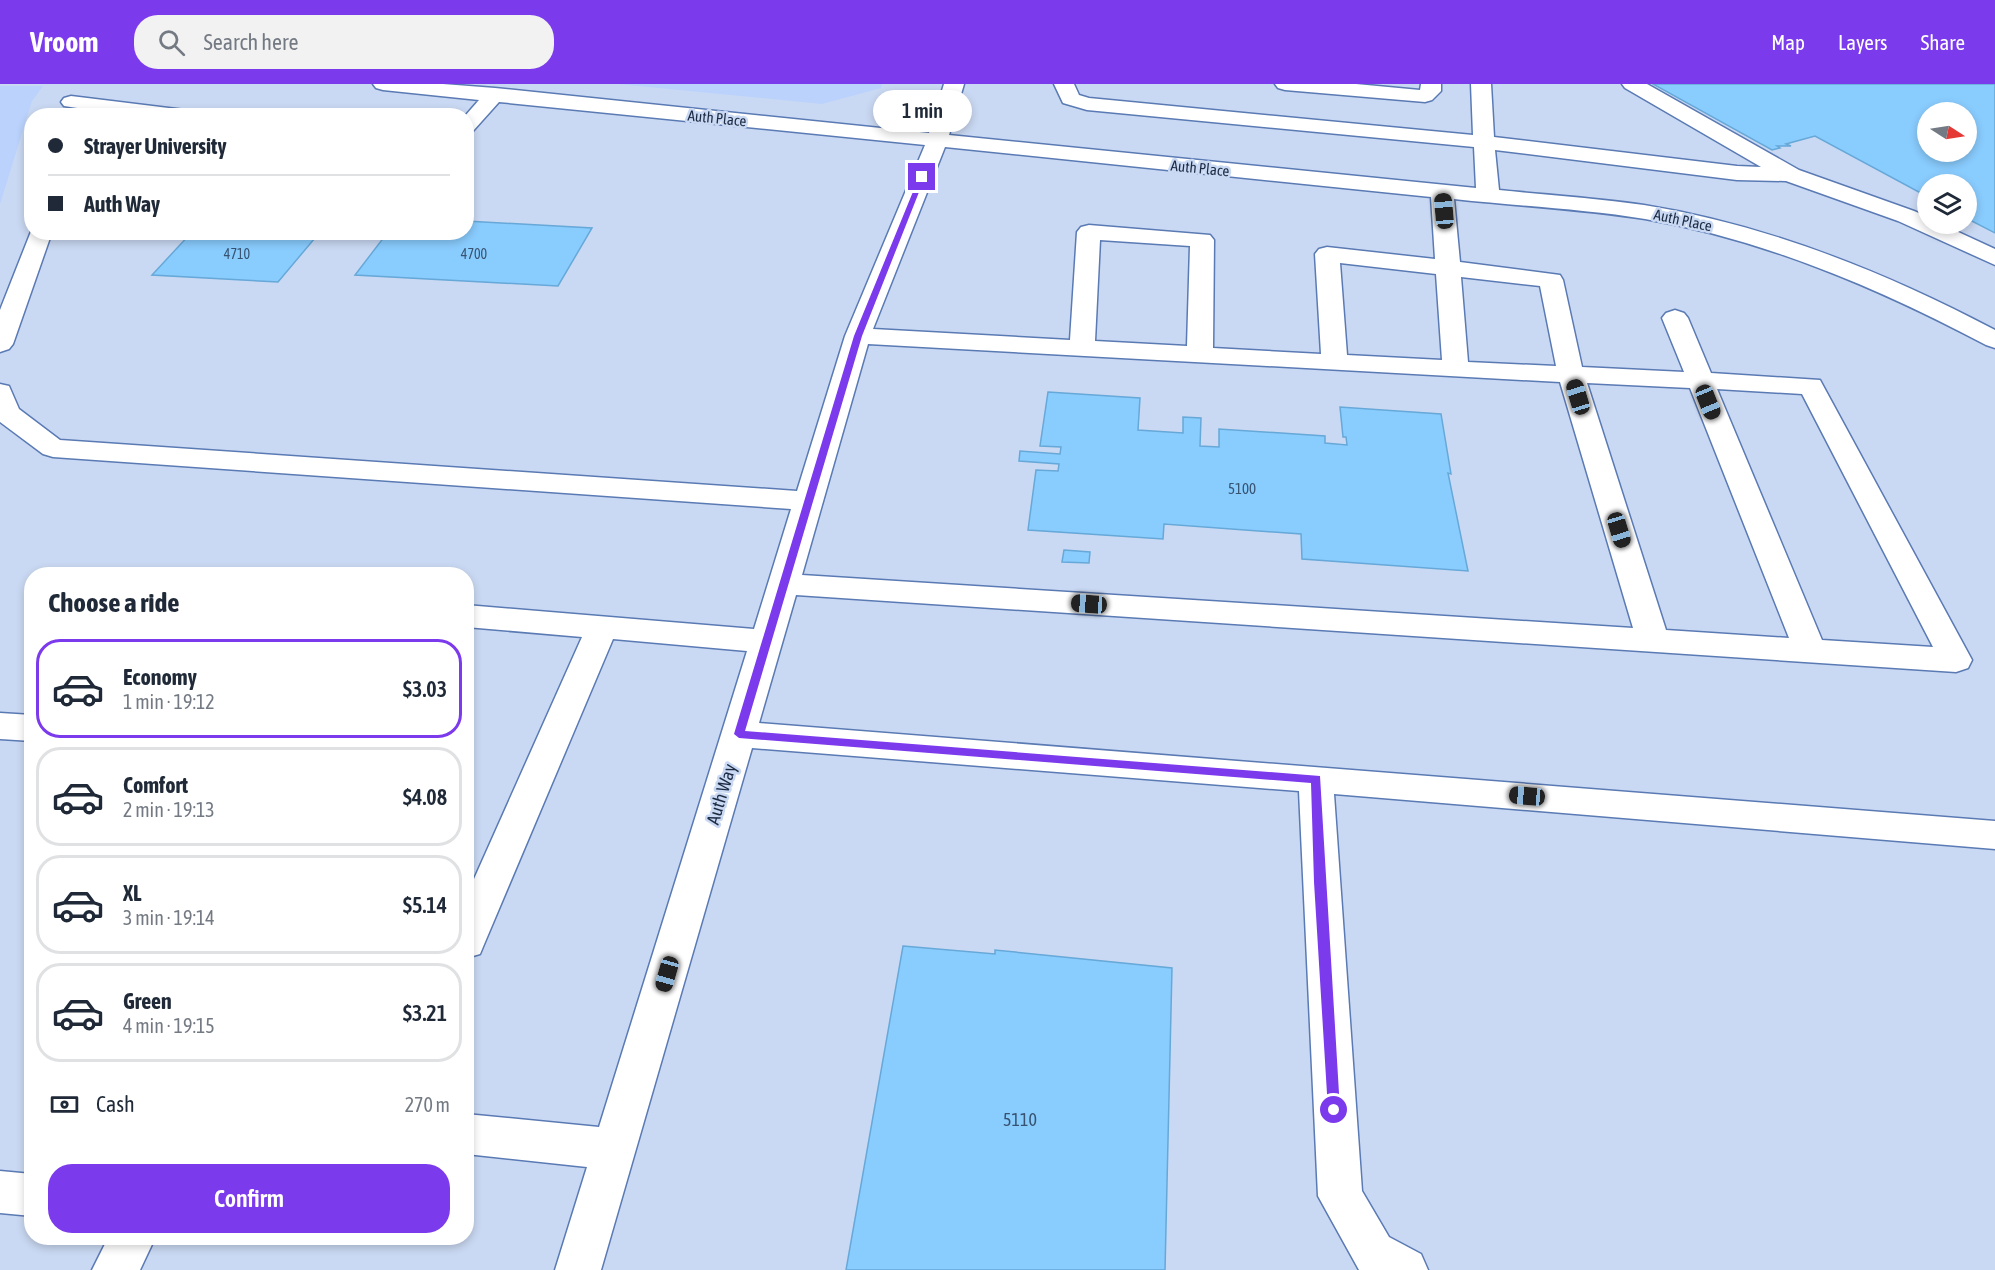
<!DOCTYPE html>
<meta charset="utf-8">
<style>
:root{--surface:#fff;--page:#f2f2f3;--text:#1f2937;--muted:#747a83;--line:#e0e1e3;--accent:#7c3aed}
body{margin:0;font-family:"Asap Condensed",sans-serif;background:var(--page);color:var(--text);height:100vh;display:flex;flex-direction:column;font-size:22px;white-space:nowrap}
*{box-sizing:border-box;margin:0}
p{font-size:20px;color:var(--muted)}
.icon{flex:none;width:33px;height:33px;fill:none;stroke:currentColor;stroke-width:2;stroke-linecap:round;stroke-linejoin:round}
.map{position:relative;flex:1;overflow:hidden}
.details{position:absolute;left:24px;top:483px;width:450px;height:678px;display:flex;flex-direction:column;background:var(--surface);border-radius:24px;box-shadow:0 3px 9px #0003}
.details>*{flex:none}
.hud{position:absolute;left:24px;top:24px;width:450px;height:132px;border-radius:24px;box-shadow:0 3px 9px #0003;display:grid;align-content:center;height:132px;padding:0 24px;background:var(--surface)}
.needle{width:39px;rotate:102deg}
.tools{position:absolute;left:1917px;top:18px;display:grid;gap:12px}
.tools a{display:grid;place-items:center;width:60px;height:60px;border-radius:50%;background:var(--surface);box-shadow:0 3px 9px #0003;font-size:30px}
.end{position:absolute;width:27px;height:27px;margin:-14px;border:8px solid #7c3aed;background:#fff;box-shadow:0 0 0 3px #fff}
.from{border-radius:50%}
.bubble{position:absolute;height:42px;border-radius:21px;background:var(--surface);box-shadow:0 3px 9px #0003;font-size:20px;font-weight:600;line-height:42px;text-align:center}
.car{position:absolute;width:18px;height:36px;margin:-18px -9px;border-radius:8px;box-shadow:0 0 4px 2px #0007;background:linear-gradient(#222 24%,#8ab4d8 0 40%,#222 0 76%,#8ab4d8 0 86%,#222 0)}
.hud b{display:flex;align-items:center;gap:21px;height:57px;font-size:22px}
.hud b+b{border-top:2px solid var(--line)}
.hud i{width:15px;height:15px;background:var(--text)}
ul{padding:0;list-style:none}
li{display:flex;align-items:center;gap:18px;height:99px;margin:0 12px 9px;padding:0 12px;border:3px solid var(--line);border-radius:24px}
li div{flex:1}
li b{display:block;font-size:22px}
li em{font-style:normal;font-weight:600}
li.on{border-color:var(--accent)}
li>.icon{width:54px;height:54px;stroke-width:1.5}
h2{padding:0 24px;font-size:27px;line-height:72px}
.pay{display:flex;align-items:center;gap:15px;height:66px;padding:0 24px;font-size:22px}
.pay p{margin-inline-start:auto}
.primary-button{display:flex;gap:12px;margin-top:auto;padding:12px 24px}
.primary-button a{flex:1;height:69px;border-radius:24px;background:var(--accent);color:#fff;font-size:24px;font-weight:600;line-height:69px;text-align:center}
header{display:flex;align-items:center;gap:36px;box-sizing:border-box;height:84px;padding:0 30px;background:var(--accent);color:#fff}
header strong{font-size:28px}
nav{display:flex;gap:33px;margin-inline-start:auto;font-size:21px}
.search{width:420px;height:54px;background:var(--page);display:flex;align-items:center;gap:15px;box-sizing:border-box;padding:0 21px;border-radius:24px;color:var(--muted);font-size:22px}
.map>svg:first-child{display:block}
.built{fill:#bad2fc}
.building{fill:#89ccfe;stroke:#66a8d8;stroke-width:1.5;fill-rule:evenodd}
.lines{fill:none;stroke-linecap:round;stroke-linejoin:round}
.minor-casing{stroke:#5a7ab4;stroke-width:3}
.minor{fill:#fff;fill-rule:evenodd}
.route{fill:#7c3aed}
.labels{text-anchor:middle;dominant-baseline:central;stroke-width:5;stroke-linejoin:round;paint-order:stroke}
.far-number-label{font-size:14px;fill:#385372}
.far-street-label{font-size:15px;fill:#1d2b43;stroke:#cad9f3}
.number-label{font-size:15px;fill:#385372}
.street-label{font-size:18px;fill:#1d2b43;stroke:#cad9f3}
.near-number-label{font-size:18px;fill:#385372}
</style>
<header>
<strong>Vroom</strong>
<div class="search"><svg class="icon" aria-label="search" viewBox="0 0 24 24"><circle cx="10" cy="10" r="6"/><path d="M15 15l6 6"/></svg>Search here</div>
<nav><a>Map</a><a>Layers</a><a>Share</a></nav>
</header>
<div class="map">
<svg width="1995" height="1186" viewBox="0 0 1995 1186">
<rect width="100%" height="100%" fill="#cad9f3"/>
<g class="built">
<path d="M618,0H882L881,4L822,20Z"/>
<path d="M0,2H43L32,17L0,120Z"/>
</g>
<g class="building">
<path d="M1653,0H1995V149L1966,134V100H1928V113L1815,52L1786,60L1791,62H1777L1780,64L1772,66ZM1928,28H1966V68H1928Z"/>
<path d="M466,137L592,144L558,202L355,191L388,148H466Z"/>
<path d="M192,148H320L278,198L152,191Z"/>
<path d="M1048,308L1140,314L1138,346L1183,349V333L1201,334L1200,362L1219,363V345L1325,352V359L1347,361L1346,353H1343L1340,323L1441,330L1451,390L1448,389L1468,487L1302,475L1301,450L1164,440L1163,455L1028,446L1036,386L1058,387L1059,380L1019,377L1020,367L1060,370L1061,363L1040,362Z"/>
<path d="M1064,466L1090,468L1089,479L1062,478Z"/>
<path d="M903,862L995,870V866L1172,884L1165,1186H846Z"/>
</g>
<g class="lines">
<defs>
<g id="minor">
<path d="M373,0H443L495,4L929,49L944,0H964L949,51L1476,104L1474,63L1087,26L1063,19L1054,0H1074L1079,11L1089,14L1473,51L1471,0H1491L1494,53L1737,82L1761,83L1625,4L1622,0H1647L1799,86L1914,127L1928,133V140H1941L1995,165V181L1898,137L1786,97L1737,96L1495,66L1499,106C1547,111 1596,114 1644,121C1768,141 1885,188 1995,246V264L1986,261C1878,204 1766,156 1645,135C1583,125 1517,122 1454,115L1460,178L1560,191L1563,196L1582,283L1684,288L1662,234L1666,229L1675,226L1684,229L1688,234L1711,289L1820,296L1972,576L1968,584L1956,588L796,511L759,639L1995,737V765L1334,710L1362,1107L1389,1153L1421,1170L1428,1186H1359L1318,1112L1299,707L752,664L601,1186H555L587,1083L466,1070V1030L599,1043L747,567L613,555L485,858L480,870L466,874V813L582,553L466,543V521L754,545L791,425L53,373L43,370L0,338V300L9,302L19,325L60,356L797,407L845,252L925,61L499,18L473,47L466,49L465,32L479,16L383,6L376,4ZM945,63L1431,113L1435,175L1327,163L1319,165L1315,170L1321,270L1213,264L1214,156L1210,151L1089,141L1081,143L1077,148L1070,256L873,245ZM1100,156L1190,162L1187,262L1095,257ZM1340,179L1436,190L1442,276L1347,271ZM1461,193L1540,202L1556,282L1468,278ZM868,260L1560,298L1633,544L802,491ZM1587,299L1690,304L1789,554L1666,546ZM1717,305L1802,310L1933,563L1822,556Z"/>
<path d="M1275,0H1356L1420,6L1421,0H1441V7L1432,16L1425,18L1285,6L1278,4Z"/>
<path d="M71,12L185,26L192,28L195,32H131L64,22L61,18L64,14Z"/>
<path d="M32,145V148H52L13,260L9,265L0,268V226Z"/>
<path d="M0,629L32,631V657L0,655Z"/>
<path d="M0,1087L32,1090V1132L0,1129Z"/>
<path d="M108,1154H155L140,1186H92Z"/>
</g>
</defs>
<use href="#minor" class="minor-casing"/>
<use href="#minor" class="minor"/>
</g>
<path class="route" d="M922,91L925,93L862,252L745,647L1320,692L1340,1026L1339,1030L1334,1031L1328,1026L1314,798L1311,699L739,654L734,650L854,252L919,93Z"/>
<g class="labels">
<g class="far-number-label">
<text x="237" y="170">4710</text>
<text x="474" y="170">4700</text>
</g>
<g class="far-street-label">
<text transform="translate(717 34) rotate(6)">Auth Place</text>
<text transform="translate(1200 84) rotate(6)">Auth Place</text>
<text transform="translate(1683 136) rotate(12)">Auth Place</text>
</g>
<g class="number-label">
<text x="1242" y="404">5100</text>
</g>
<g class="street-label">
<text transform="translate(721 710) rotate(-73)">Auth Way</text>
</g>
<g class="near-number-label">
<text x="1020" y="1035">5110</text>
</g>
</g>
</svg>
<div class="tools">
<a><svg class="needle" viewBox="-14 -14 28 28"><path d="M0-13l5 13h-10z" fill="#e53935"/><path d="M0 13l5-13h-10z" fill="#747a83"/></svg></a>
<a><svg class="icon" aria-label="layers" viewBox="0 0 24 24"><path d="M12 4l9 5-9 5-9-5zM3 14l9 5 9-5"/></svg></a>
</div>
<i class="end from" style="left:1334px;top:1026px"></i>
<i class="end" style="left:922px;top:93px"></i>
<div class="bubble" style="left:873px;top:6px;width:99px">1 min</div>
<i class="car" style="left:1444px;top:127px;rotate:355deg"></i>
<i class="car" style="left:1578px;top:313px;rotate:343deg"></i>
<i class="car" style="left:1708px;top:318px;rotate:158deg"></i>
<i class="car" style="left:1619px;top:446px;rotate:163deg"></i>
<i class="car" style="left:1089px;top:520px;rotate:274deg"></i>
<i class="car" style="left:1527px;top:712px;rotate:275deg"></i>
<i class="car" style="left:667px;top:890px;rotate:196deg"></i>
<div class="hud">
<b><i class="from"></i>Strayer University</b>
<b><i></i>Auth Way</b>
</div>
<section class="details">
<h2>Choose a ride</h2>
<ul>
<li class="on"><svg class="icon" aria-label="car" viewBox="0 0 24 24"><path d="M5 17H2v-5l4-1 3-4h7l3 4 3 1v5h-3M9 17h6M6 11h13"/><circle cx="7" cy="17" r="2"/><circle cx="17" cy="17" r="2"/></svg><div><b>Economy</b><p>1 min · 19:12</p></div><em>$3.03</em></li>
<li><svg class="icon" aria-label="car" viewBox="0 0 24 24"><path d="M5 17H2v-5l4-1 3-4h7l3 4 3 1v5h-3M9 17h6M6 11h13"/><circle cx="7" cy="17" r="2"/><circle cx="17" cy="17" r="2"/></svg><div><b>Comfort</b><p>2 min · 19:13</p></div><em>$4.08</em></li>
<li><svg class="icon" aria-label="car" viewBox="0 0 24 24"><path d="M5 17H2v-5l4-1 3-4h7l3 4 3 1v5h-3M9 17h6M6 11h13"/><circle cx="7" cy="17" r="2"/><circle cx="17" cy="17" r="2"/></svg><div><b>XL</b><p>3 min · 19:14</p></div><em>$5.14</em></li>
<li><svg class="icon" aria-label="car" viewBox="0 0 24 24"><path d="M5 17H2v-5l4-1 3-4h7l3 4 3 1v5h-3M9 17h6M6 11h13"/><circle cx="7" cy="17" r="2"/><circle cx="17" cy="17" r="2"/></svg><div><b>Green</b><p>4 min · 19:15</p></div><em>$3.21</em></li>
</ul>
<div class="pay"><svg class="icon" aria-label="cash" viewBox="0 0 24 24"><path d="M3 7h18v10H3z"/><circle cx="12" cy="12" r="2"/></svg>Cash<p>270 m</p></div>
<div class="primary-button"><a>Confirm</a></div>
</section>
</div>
